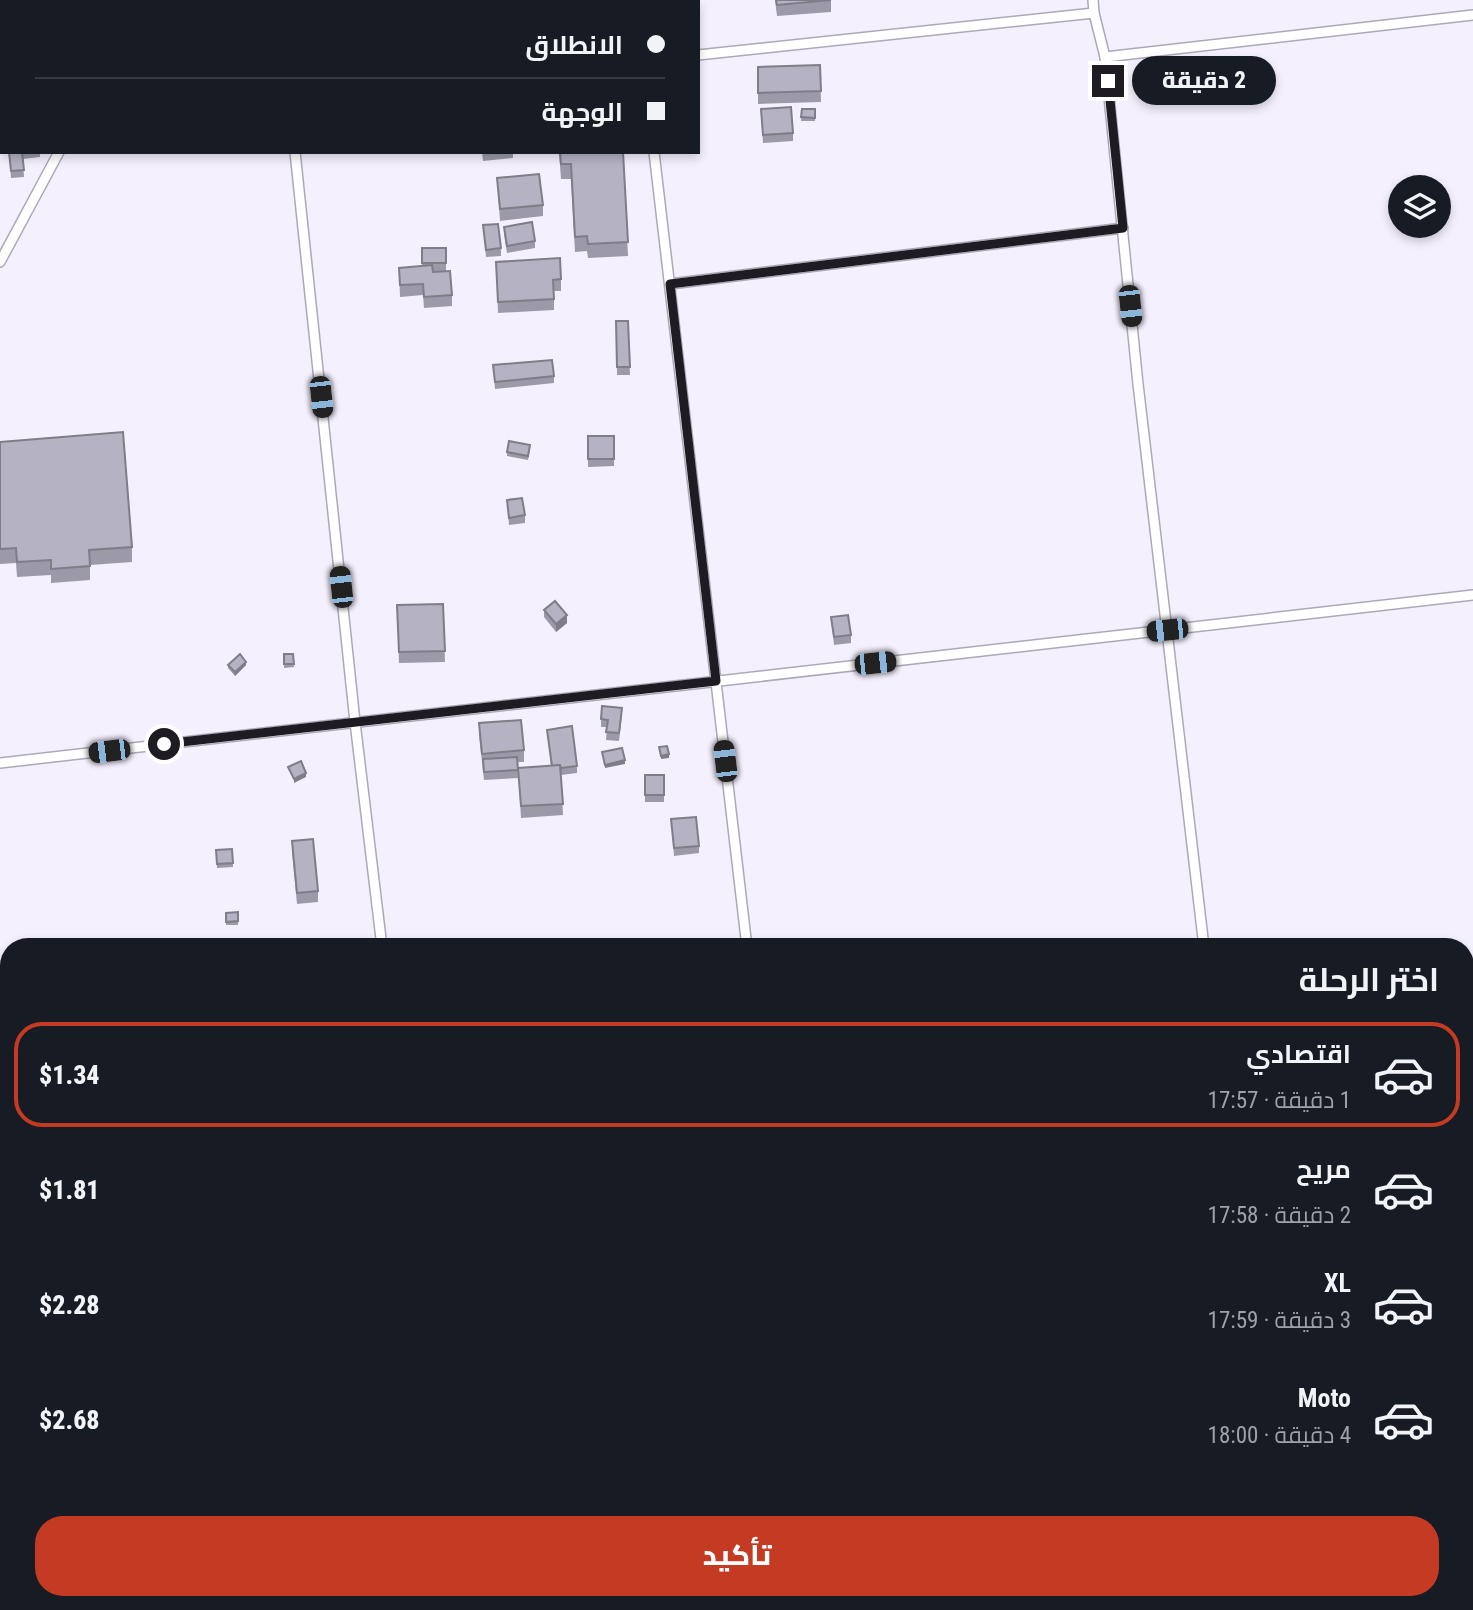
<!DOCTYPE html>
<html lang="ar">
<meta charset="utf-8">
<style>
:root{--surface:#171b24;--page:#242831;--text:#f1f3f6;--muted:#9ea1a6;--line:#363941;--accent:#c53a22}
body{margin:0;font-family:"Roboto Condensed",Cairo,sans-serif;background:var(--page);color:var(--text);direction:rtl;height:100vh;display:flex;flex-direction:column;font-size:26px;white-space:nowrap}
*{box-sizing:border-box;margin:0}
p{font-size:23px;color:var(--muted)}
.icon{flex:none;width:38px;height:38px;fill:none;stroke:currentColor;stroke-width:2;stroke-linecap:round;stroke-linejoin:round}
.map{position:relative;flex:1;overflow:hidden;direction:ltr}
.side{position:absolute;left:0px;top:938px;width:1474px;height:672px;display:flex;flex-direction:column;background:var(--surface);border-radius:28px 28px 0 0;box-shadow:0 4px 10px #0003;direction:rtl}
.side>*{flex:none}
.guide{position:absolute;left:0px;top:0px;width:700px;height:154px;box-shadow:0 4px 10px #0003;direction:rtl;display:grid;align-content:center;height:154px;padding:0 35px;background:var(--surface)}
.buttons{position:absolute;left:1388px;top:175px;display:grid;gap:14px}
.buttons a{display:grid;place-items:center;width:63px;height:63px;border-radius:50%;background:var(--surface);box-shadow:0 4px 10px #0003;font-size:35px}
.end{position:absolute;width:32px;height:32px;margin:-16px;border:9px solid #1e1c22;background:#fff;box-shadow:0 0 0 4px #fff}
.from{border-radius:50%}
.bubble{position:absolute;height:49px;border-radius:24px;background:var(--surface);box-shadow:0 4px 10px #0003;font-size:23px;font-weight:800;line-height:49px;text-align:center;direction:rtl}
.car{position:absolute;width:21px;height:42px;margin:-21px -10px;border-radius:9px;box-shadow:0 0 5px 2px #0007;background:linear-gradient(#222 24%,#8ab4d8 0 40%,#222 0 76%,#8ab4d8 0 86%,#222 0)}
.guide b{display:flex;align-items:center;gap:24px;height:66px;font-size:26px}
.guide b+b{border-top:2px solid var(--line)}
.guide i{width:18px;height:18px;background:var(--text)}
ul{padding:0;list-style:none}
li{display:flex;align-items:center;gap:21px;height:105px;margin:0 14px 10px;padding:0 21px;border:4px solid transparent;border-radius:28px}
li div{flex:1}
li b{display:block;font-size:26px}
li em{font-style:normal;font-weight:800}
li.on{border-color:var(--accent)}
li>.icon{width:63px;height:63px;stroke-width:1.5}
h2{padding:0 35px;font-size:32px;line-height:84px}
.primary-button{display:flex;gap:14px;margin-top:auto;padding:14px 35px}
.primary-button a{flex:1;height:80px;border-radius:28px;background:var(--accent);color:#fff;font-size:28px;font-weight:800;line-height:80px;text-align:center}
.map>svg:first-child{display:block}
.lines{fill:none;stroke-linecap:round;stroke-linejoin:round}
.service-casing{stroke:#ada8b8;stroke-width:12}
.service{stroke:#fff;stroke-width:9}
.wall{fill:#9c99a8}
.shaded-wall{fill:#7f7d88}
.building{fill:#b5b2c3;stroke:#7f7d88;stroke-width:2}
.route{stroke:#1e1c22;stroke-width:9}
</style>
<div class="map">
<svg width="1473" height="1610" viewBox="0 0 1473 1610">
<rect width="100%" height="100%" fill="#f5f0fe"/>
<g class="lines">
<defs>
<g id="service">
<path d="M637,0V2"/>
<path d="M1093,0L1094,13"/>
<path d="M698,55L1094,13L1105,57L1138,384L1204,947"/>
<path d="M1105,57L1473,15"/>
<path d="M0,127H2"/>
<path d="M295,152L355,722L382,947"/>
<path d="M654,152L747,947"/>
<path d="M0,262L59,152"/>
<path d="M670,284L1123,228"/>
<path d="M0,763L1473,595"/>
<path d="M1465,1021L1473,1020"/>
<path d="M0,1183L9,1255"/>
<path d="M0,1363L9,1362"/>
<path d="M1465,1538L1473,1537"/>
<path d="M48,1601L49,1610"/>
<path d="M460,1601L461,1610"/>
<path d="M823,1601L824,1610"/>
<path d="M983,1601L984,1610"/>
<path d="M1280,1601L1281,1610"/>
</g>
</defs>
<use href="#service" class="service-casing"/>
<use href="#service" class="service"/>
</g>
<g class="wall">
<rect x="543" y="0" width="43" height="2"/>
<path d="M775,0H831V12L777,16Z"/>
<path d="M820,65L821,102L758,104V67Z"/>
<path d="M802,109H815V121H801Z"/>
<path d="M761,116L793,133V141L763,143Z"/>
<path d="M9,152H40V157L23,159L24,177L11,178Z"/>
<path d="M482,152H513V158L483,161Z"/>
<path d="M559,152H623L628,256L588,258L587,251L575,252L571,179H561Z"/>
<path d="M497,178L543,205V216L500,221Z"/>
<path d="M483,225L501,248V256L486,257Z"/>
<path d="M504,227L535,241V248L507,253L504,234Z"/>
<path d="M422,248H446V271H432L433,272L452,295V306L424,308L423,295L400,297L399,268L422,266Z"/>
<path d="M496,262L561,279V291H554V310L498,313Z"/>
<path d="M616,321H628L630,375H617Z"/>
<path d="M493,365L554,376V383L495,389Z"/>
<path d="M588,436H614V466L588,467Z"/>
<path d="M0,442L132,547V562L90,565V580L51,583V575L17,577L16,563L0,564Z"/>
<path d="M530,449L528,460L507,456V452Z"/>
<path d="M507,500L525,515V523L509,525Z"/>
<path d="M443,604L445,662L399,663L397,605Z"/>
<path d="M544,610L567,623L556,632L544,617Z"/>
<path d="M831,617L851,635V643L834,645Z"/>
<path d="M284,654H293L294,667L284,668Z"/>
<path d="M228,665H246L235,676L228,668Z"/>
<path d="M622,715L619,741L606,740L607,727H601V719Z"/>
<path d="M479,723L524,750V762H517L518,778L484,780L479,735Z"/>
<path d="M547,730L577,766V773L561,775L563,815L521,818L518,768L551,766Z"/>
<rect x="645" y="775" width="19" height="27"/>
<path d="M671,819L699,846V853L674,856Z"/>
<path d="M292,841L318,891V902L297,904L292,852Z"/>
<path d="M232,849L233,867L217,868L216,850Z"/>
<path d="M238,912V925H226V913Z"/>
</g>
<g class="shaded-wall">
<path d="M567,615V623L556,632V624Z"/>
<path d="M246,662V665L235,676V672Z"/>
<path d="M669,754V758L661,759V756Z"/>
<path d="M625,760V764L605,768V765Z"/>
<path d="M306,773V777L294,783V779Z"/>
</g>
<g class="building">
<rect x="246" y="0" width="151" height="2"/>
<rect x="461" y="0" width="45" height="2"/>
<path d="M776,0H831L777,5Z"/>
<path d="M820,65L821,91L758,93V67Z"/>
<path d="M791,107L793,133L763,135L761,109Z"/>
<path d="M802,109H815V118L801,117Z"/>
<path d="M9,152H22L24,170L11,171Z"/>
<path d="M560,152H623L628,242L588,244L587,236L575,237L571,164H561Z"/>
<path d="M539,174L543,205L500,209L497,178Z"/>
<path d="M532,222L535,241L507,246L504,227Z"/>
<path d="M498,224L501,248L486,250L483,225Z"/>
<rect x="422" y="248" width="24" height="15"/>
<path d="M560,258L561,279L553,280L554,299L498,302L496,262Z"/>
<path d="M432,265L433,272L450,271L452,295L424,297L423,284L400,285L399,268Z"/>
<path d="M616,321H628L630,367H617Z"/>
<path d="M552,360L554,376L495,382L493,365Z"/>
<path d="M123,432L132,547L89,550L90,566L51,569V560L17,562L16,548L0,549V442Z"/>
<rect x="588" y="436" width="26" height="23"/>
<path d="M509,441L530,445L528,456L507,452Z"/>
<path d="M522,498L525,515L509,518L507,500Z"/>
<path d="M555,601L567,615L556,624L544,610Z"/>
<path d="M443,604L445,651L399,652L397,605Z"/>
<path d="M848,615L851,635L834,637L831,617Z"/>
<path d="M240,654L246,662L235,672L228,665Z"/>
<path d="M284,654H293L294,664H284Z"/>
<path d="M602,706L622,708L619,733L606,732L608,720L601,719Z"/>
<path d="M521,720L524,750L482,754L479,723Z"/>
<path d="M572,726L577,766L561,768L560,765L552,766L547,730Z"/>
<path d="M667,746L669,754L661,756L659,747Z"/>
<path d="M622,748L625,760L605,765L602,752Z"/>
<path d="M517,757L518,770L484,772L483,759Z"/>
<path d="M301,761L306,773L294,779L288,767Z"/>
<path d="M560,765L563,804L521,806L518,768Z"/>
<rect x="645" y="775" width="19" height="20"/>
<path d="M696,817L699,846L674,848L671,819Z"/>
<path d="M313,839L318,891L297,893L292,841Z"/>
<path d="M232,849L233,863L217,864L216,850Z"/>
<path d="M238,912V921L226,922V913Z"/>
</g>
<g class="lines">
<path class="route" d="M164,744L716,681L670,284L1123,228L1108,81"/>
</g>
</svg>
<div class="buttons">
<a><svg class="icon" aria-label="layers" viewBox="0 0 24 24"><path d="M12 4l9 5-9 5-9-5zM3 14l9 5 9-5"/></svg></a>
</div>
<i class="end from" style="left:164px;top:744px"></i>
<i class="end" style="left:1108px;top:81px"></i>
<div class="bubble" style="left:1132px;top:56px;width:144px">2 دقيقة</div>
<i class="car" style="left:1130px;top:306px;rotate:174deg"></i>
<i class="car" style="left:321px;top:397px;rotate:174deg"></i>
<i class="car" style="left:341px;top:587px;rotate:354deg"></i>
<i class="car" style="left:1167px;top:630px;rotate:264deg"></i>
<i class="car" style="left:875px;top:663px;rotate:84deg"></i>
<i class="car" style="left:109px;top:751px;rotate:263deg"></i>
<i class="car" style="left:725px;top:761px;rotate:353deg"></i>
<div class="guide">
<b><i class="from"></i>الانطلاق</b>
<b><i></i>الوجهة</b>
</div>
<section class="side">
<h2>اختر الرحلة</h2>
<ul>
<li class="on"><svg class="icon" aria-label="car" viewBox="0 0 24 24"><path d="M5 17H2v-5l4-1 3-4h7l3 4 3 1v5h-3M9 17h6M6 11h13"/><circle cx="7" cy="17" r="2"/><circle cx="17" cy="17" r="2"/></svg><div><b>اقتصادي</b><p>1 دقيقة · 17:57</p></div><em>$1.34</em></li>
<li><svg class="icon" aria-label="car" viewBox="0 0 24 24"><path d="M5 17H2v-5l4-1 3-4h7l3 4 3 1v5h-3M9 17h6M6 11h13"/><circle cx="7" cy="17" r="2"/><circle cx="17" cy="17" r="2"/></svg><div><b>مريح</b><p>2 دقيقة · 17:58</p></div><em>$1.81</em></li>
<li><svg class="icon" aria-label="car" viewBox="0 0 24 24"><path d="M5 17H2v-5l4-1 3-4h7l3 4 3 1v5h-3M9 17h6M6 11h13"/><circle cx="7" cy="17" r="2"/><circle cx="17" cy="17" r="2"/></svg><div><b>XL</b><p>3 دقيقة · 17:59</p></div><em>$2.28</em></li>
<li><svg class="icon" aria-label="car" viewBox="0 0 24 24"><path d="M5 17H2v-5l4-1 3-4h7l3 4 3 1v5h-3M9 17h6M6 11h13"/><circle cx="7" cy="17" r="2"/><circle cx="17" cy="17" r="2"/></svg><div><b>Moto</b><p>4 دقيقة · 18:00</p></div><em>$2.68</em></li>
</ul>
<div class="primary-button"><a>تأكيد</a></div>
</section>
</div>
